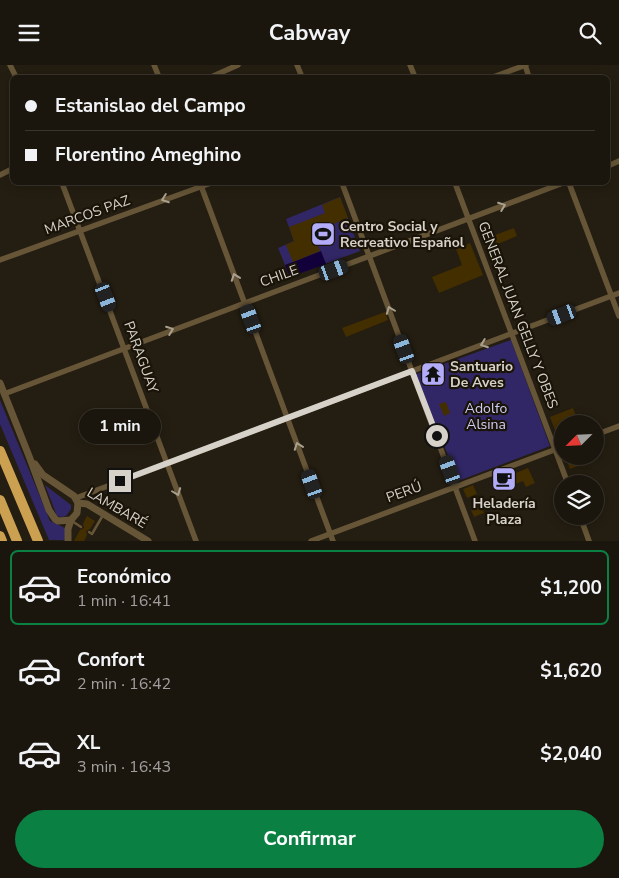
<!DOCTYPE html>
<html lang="es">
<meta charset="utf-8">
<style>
:root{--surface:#1b160d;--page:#241f16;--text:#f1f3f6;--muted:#a09f9d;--line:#39352e;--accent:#0b8043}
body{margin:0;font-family:"Nunito Sans",sans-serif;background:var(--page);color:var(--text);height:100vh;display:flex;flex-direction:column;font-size:19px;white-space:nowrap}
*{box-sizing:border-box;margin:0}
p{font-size:16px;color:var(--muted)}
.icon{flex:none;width:28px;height:28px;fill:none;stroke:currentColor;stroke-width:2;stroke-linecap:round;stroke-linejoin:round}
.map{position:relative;height:476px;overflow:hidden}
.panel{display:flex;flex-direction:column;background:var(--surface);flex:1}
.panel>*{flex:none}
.guide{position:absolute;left:10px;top:10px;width:600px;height:110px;border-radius:8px;box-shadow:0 2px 12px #0003,0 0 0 1px var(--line);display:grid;align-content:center;height:110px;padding:0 15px;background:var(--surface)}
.needle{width:32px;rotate:246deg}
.tools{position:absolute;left:554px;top:350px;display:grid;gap:10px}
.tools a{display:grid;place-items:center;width:50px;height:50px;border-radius:50%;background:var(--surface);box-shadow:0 2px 12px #0003,0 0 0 1px var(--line);font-size:25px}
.end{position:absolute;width:22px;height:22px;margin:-11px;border:6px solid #d6d2ca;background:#111;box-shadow:0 0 0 2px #111}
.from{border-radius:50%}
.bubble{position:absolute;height:35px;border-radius:18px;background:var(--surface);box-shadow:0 2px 12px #0003,0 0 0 1px var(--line);font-size:16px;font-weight:700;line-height:35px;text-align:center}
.car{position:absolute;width:15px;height:30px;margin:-15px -8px;border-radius:6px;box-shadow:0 0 4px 1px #0007;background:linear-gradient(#222 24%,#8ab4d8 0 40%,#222 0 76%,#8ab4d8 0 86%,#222 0)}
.guide b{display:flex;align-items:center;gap:18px;height:48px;font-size:19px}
.guide b+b{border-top:1px solid var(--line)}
.guide i{width:12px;height:12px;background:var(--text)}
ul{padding:9px 0 0;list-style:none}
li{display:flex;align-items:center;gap:15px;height:75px;margin:0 10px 8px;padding:0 5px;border:2px solid transparent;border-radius:8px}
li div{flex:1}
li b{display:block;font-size:19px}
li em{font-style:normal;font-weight:700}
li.active{border-color:var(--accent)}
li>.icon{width:45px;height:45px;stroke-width:1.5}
.action{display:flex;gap:10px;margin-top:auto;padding:10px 15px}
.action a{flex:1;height:58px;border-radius:30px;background:var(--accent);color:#fff;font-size:20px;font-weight:700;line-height:58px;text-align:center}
header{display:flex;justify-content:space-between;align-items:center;height:65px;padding:0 15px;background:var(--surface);font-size:22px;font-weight:700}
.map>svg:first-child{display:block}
.green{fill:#322766}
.water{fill:#12003b}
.building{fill:#432e00}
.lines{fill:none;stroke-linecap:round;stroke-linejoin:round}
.service{stroke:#665537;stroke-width:2.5}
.minor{stroke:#665537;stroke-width:5.5}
.tertiary{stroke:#665537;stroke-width:7}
.motorway{stroke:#cba151;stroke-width:10}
.oneway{stroke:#a9a08f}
.route{stroke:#d6d2ca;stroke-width:6}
.labels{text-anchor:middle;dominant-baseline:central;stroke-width:4.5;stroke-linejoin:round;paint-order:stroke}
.street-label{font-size:14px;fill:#d6d2ca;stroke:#1a1408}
.poi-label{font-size:14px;font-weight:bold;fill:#d6d2ca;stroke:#1a1408;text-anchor:start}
.park-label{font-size:14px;fill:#d0cef7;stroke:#1a1408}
</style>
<header><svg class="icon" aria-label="menu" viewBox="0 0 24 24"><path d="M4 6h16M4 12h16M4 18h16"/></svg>Cabway<svg class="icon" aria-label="search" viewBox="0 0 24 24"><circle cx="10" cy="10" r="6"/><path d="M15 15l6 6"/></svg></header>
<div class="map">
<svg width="619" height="476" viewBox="0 0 619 476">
<rect width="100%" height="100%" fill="#241d11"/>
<g class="green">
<path d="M340,132L360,186L290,212L278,183L294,176L286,154Z"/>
<path d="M511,275L550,381L458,416L416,309Z"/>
<path d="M0,335L50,456L65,463V475H49L0,359Z"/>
<path d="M45,420L71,440V444L66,451L62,452L57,451Z"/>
</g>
<path class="water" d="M321,186L326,199L290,212L285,200Z"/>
<g class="building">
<path d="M340,132L348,153L321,164L322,166L313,169L320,186L293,197L286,180L294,176L289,162L325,148L322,140Z"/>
<path d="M514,163L517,171L488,183L484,174Z"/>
<path d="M470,178L483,210L439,228L432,212L462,200L456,184Z"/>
<path d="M385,247L388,255L346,272L342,263Z"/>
<path d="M446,337L450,348L444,351L439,339Z"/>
<path d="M573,343L579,359H562V366L556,368L550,352Z"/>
<path d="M565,391H583L586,398L570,404Z"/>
<path d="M528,403L535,418L526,422L523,416L500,425L496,412L510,407L511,410Z"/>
<path d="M473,420L477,429L467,433L463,424Z"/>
<path d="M481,440L484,448L474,452L471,445Z"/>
<path d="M87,451L95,456L90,464L86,466L87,470L84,476H74L80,465L84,463L83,459Z"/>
</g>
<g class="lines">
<g class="service">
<path d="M72,456L81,462"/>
<path d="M89,467L92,469L103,450"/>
</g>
<g class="minor">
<path d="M10,0L16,12"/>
<path d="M154,0L159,12"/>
<path d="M297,0L302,12"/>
<path d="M410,0L415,12"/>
<path d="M525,0L529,12"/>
<path d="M211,12L238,0"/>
<path d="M493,12L526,0"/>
<path d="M608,101L619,96"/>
<path d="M0,110L12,104"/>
<path d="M62,118L196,476"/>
<path d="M200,118L333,476"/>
<path d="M342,118L475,476"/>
<path d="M455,118L568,419"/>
<path d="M569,118L619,251"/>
<path d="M0,195L211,118"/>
<path d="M4,329L563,118"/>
<path d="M595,370L619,361"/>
<path d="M76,433L619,228"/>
<path d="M580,451L589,476"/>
<path d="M311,476L562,382"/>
</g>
<g class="tertiary">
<path d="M0,318L29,391L49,445L55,454L58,456L71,455"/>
<path d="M35,399L43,410L74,431L78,438L77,448L71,455L68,464V476"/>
<path d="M78,438L87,439L148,476"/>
</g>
<g class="motorway">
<path d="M0,386L38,476"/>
<path d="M0,435L17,476"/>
<path d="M0,471L2,476"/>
</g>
</g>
<defs><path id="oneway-chevron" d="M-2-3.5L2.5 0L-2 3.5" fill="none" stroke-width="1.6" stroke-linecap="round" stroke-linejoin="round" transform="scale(1.25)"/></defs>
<g class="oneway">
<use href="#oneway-chevron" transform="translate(165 134) rotate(160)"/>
<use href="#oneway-chevron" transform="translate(502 141) rotate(-21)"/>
<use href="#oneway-chevron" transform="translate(235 212) rotate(-110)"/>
<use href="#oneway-chevron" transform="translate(390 245) rotate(-111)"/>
<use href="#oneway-chevron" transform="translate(170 265) rotate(-21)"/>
<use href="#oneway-chevron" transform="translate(484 279) rotate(159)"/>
<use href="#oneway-chevron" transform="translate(298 381) rotate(-110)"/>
<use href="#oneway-chevron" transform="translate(177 427) rotate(69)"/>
</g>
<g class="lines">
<path class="route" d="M120,416L412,306L437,371"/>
</g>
<defs>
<symbol id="stadium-square" viewBox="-11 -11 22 22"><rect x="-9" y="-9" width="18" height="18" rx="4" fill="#b3adf9" stroke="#1a1408"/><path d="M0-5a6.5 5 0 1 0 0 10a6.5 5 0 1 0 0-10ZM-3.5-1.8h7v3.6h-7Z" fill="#111"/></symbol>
<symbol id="temple-square" viewBox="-11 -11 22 22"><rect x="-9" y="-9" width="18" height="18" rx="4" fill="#b3adf9" stroke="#1a1408"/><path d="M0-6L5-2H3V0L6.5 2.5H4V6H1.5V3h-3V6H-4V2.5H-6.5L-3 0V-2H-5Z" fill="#111"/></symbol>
<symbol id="cafe-square" viewBox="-11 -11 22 22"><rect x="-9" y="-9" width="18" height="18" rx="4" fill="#b3adf9" stroke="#1a1408"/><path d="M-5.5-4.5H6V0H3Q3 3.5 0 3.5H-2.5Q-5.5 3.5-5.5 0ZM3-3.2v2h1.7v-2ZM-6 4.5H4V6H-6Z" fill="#111"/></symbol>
</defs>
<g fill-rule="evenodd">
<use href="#stadium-square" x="309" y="155" width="28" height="28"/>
<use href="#temple-square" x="419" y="295" width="28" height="28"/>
<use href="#cafe-square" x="490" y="400" width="28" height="28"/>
</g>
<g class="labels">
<g class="street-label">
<text transform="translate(87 150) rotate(-20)">MARCOS PAZ</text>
<text transform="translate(279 211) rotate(-20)">CHILE</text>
<text transform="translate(518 250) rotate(69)">GENERAL JUAN GELLY Y OBES</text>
<text transform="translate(141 292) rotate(70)">PARAGUAY</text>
<text transform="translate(404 427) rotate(-20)">PERÚ</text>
<text transform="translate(117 443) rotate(30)">LAMBARÉ</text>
</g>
<g class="poi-label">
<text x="340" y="161">Centro Social y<tspan x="340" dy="16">Recreativo Español</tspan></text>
<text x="450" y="301">Santuario<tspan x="450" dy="16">De Aves</tspan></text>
<text x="504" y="438" text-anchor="middle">Heladería<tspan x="504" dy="16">Plaza</tspan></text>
</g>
<g class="park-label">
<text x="486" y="343">Adolfo<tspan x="486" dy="16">Alsina</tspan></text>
</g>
</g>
</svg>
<div class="tools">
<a><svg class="needle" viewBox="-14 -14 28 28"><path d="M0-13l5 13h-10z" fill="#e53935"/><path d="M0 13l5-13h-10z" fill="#a09f9d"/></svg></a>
<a><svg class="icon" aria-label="layers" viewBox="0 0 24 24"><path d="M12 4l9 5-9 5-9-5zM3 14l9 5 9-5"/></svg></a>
</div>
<i class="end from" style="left:437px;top:371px"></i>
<i class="end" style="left:120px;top:416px"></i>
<div class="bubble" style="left:79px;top:344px;width:82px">1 min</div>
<i class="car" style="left:334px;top:205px;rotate:70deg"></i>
<i class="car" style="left:106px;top:232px;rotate:159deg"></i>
<i class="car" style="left:562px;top:250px;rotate:249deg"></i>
<i class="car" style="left:251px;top:254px;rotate:340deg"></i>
<i class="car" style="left:404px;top:284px;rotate:340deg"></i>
<i class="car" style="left:450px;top:405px;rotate:340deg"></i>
<i class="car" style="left:312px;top:419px;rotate:340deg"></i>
<div class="guide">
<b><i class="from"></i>Estanislao del Campo</b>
<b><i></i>Florentino Ameghino</b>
</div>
</div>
<section class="panel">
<ul>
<li class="active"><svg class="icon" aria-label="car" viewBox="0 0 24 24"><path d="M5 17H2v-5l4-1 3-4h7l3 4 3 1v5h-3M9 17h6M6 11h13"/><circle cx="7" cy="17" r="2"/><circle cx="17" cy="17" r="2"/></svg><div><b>Económico</b><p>1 min · 16:41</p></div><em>$1,200</em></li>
<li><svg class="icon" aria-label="car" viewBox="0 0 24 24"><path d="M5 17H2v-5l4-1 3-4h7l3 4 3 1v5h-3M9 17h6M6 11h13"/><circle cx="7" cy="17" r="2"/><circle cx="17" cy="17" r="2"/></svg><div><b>Confort</b><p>2 min · 16:42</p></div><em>$1,620</em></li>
<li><svg class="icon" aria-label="car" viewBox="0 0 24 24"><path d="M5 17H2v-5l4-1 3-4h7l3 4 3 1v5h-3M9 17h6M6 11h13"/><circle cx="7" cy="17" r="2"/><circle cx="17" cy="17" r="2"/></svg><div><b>XL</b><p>3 min · 16:43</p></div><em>$2,040</em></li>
</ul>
<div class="action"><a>Confirmar</a></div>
</section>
